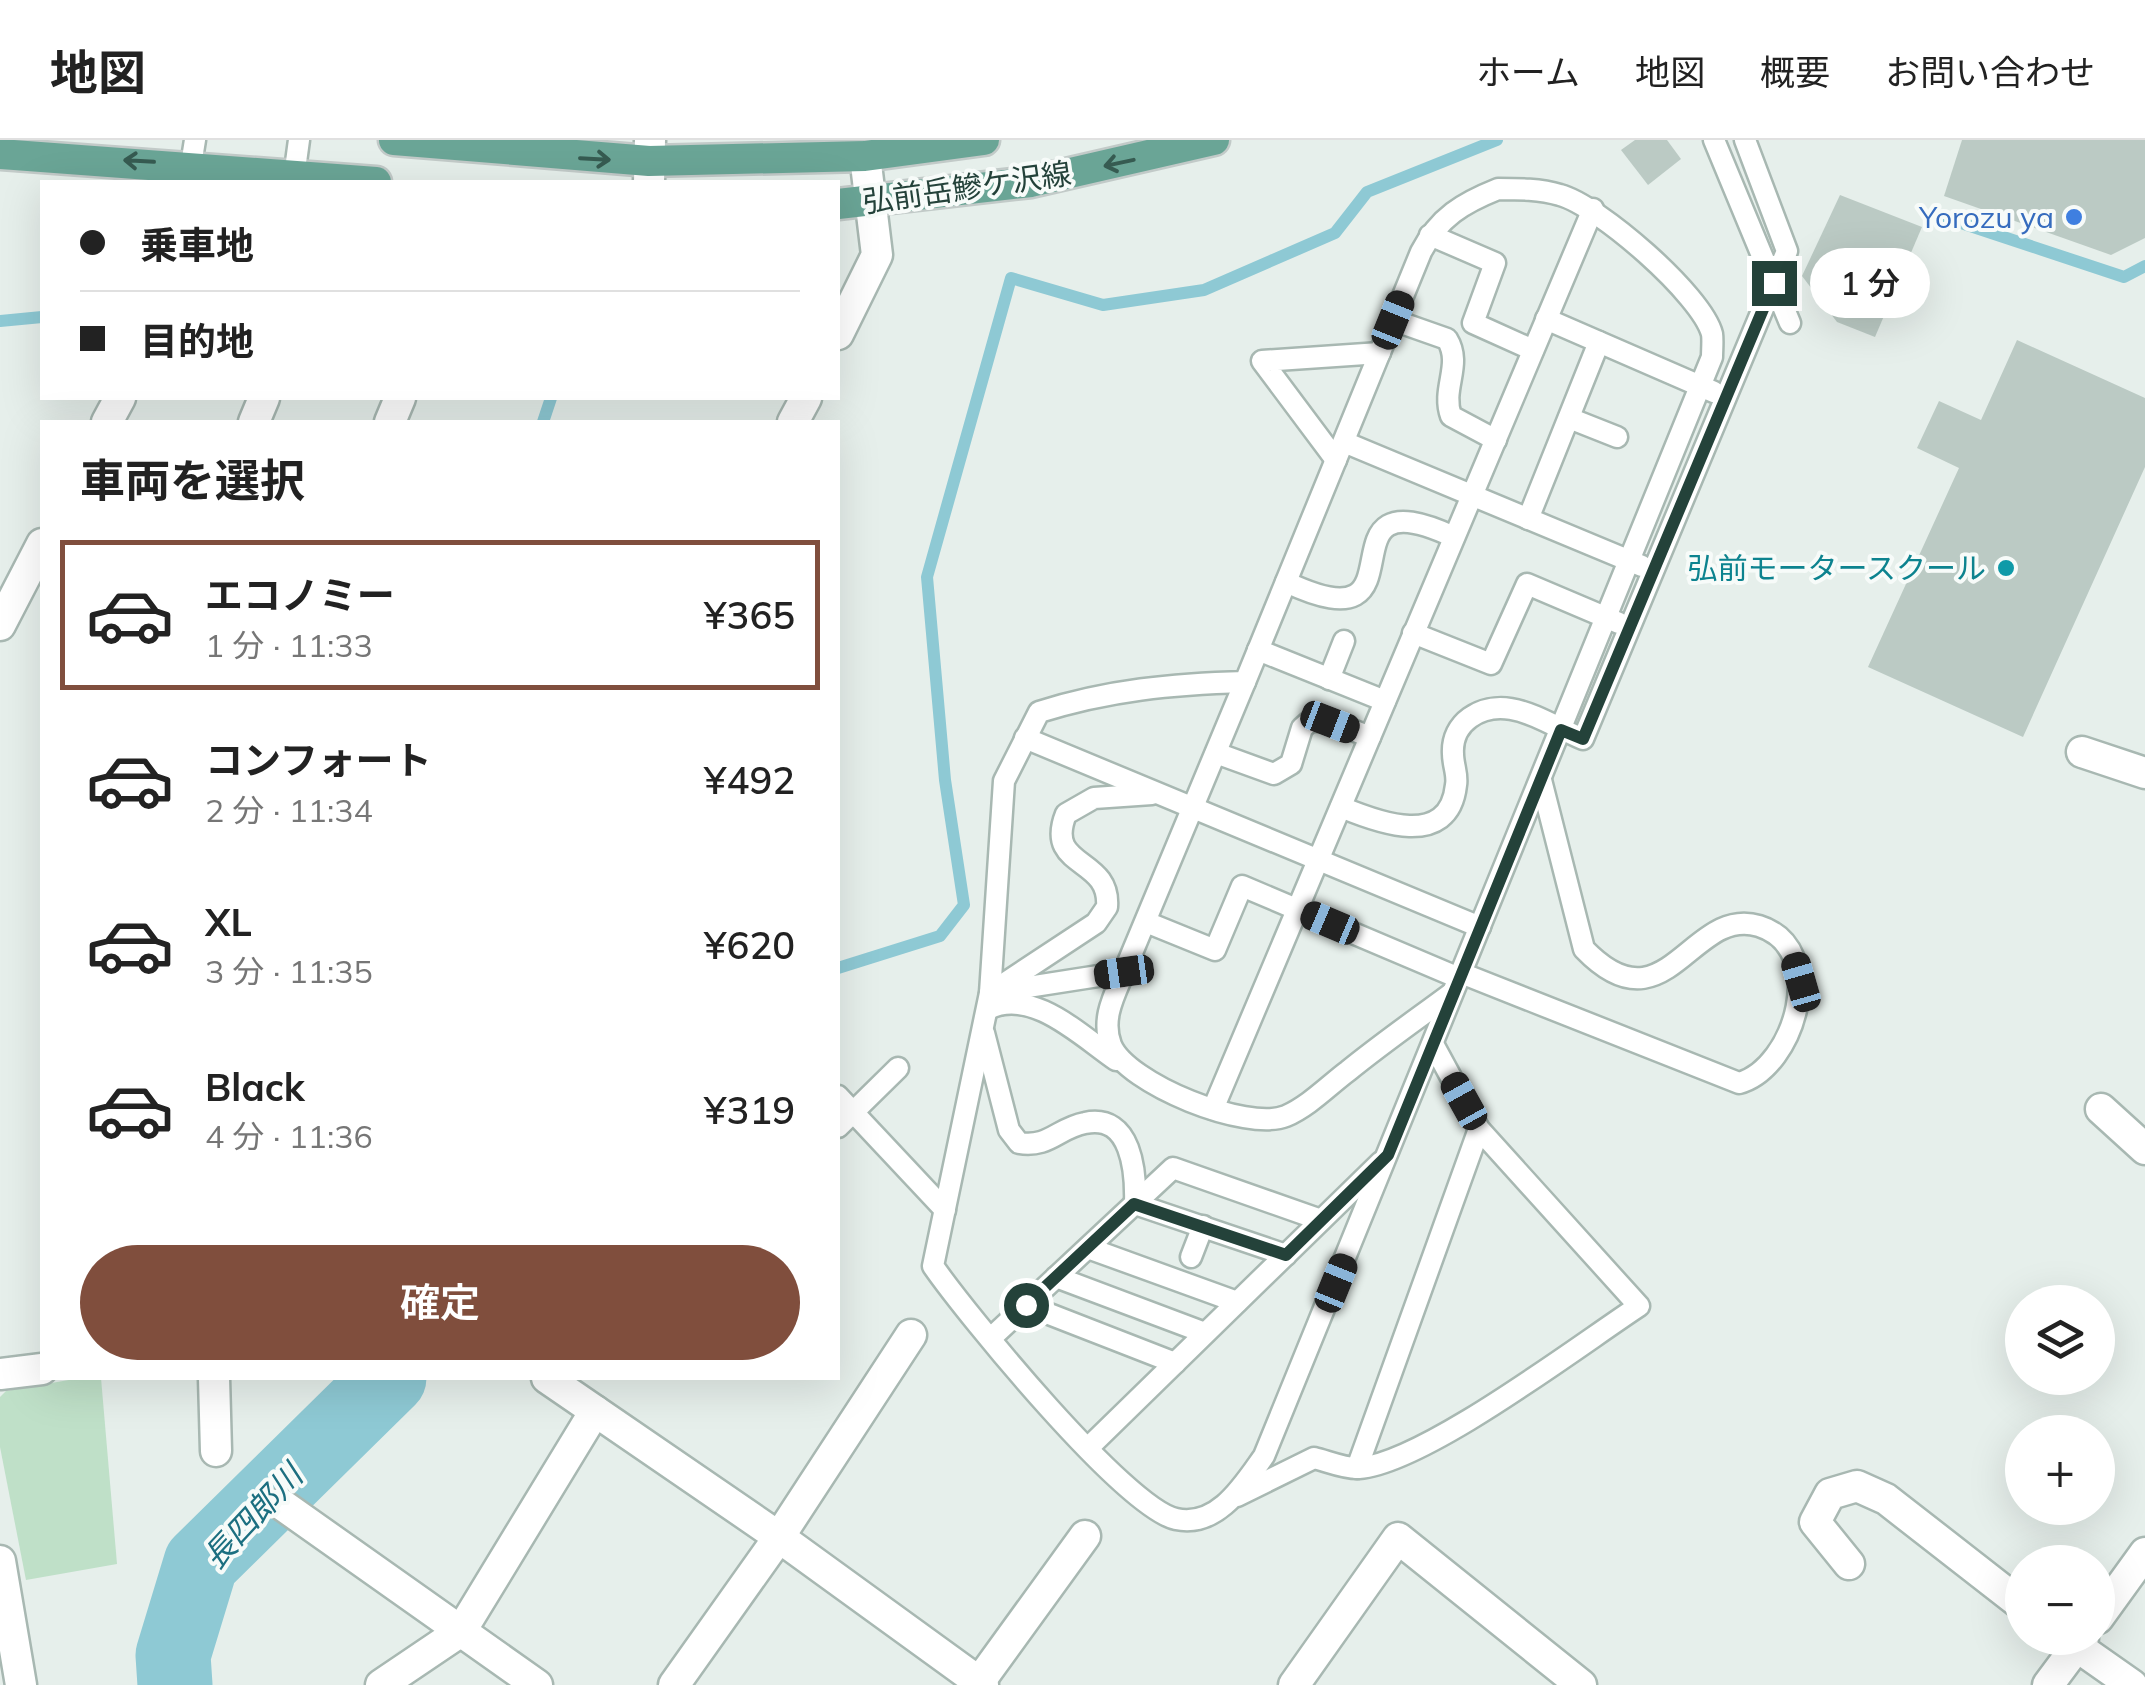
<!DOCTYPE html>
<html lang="ja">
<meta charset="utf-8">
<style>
:root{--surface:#fff;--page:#f6f6f6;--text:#222;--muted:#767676;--line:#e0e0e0;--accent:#804e3d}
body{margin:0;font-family:Mulish,"Noto Sans JP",sans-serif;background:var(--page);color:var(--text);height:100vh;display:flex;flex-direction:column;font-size:38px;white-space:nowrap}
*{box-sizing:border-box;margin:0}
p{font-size:32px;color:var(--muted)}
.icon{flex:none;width:55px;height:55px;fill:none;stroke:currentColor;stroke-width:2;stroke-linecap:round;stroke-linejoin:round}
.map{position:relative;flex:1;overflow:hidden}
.drawer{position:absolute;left:40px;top:280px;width:800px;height:960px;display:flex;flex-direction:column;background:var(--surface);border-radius:0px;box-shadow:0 10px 40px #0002}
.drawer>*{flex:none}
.banner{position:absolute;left:40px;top:40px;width:800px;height:220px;border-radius:0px;box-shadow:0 10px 40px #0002;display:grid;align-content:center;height:220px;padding:0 40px;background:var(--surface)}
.controls{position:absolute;left:2005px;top:1145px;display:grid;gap:20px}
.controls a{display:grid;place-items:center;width:110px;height:110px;border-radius:50%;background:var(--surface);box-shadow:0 10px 40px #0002;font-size:50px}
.end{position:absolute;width:45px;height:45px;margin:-22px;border:12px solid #24423a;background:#fff;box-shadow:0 0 0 5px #fff}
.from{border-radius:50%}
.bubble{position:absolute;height:70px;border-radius:35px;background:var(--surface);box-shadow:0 10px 40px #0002;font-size:32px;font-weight:600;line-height:70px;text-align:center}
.car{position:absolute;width:30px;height:60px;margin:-30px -15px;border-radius:12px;box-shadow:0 0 8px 2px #0007;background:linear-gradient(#222 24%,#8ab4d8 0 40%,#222 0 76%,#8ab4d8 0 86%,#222 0)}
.banner b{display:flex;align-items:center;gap:35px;height:95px;font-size:38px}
.banner b+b{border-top:2px solid var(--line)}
.banner i{width:25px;height:25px;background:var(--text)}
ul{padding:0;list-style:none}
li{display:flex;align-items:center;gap:30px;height:150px;margin:0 20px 15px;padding:0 20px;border:5px solid transparent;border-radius:0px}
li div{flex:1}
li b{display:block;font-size:38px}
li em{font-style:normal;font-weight:600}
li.active{border-color:var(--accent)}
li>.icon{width:90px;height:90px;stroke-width:1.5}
h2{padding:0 40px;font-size:45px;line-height:120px}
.cta{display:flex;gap:20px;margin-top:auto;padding:20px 40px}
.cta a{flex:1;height:115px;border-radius:60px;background:var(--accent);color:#fff;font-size:40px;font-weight:600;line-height:115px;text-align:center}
header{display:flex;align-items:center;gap:60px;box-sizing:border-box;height:140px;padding:0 50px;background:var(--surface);border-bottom:2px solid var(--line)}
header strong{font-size:48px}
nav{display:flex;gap:55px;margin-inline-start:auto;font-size:35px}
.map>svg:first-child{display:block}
.green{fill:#bfe0c8}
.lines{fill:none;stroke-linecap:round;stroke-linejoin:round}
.stream{stroke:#8ec9d4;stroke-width:12}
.river{stroke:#8ec9d4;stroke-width:75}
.building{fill:#bbcac4}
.service-casing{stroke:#a8b8b2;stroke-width:25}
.minor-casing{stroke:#a8b8b2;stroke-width:35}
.primary-casing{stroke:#c2cac8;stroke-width:35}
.service{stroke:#fff;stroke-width:20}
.minor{stroke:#fff;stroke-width:30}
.primary{stroke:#6aa596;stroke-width:30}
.oneway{stroke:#365b51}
.route{stroke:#24423a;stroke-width:12}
.shop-dot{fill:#3f7fe0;stroke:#f7fbf9;stroke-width:4}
.culture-dot{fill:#0f9aa8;stroke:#f7fbf9;stroke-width:4}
.labels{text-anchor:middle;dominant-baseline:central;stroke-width:8;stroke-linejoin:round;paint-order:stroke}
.street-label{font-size:30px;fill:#24423a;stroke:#f7fbf9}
.shop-label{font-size:30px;fill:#366cbe;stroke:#f7fbf9;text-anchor:end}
.culture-label{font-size:30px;fill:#0d838f;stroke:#f7fbf9;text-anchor:end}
.water-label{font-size:32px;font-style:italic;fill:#1c6f80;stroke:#f7fbf9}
</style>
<header>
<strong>地図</strong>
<nav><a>ホーム</a><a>地図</a><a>概要</a><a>お問い合わせ</a></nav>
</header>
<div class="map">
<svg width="2145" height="1545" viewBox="0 0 2145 1545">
<rect width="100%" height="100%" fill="#e6efeb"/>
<path class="green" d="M80,1238H101L117,1424L26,1440L0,1307V1257L6,1251Z"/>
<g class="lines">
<g class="stream">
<path d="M1937,75L2124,137L2145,126"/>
<path d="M0,181L42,177"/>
<path d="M543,282L551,258"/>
<path d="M838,828L940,796L964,765L945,640L927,437L1011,138L1103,165L1204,150L1335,93L1367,52L1497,0"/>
</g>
<path class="river" d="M175,1545L173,1515L201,1423L389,1238"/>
</g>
<g class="building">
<path d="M1635,0H1667L1681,19L1648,45L1621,10Z"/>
<path d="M1962,0H2145V98L2111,115L1944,56Z"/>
<path d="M1840,55L1922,87L1875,197L1837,182L1802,136Z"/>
<path d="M2017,200L2145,258V327L2023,597L1868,527L1959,328L1917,308L1939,261L1981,280Z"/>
</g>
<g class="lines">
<defs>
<g id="service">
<path d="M1714,0L1790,183"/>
<path d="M191,25L195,0"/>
<path d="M294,37L299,0"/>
<path d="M1498,49C1519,49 1540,49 1560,55C1598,65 1702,155 1712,194C1713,200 1712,210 1712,217L1264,1316C1244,1344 1218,1388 1176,1379C1125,1368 967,1175 933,1126L990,853L1004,641L1039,572C1109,550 1172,544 1245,542L1421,112C1439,77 1463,63 1498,49Z"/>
<path d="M1430,95L1495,123L1473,183L1533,210"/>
<path d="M1546,179L1714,252"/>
<path d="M1393,180L1447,199C1463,225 1441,248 1451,276L1496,300"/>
<path d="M1569,278L1617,297"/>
<path d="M1344,302L1642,426"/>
<path d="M1336,320L1262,221L1380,213"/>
<path d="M1528,379L1599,202"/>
<path d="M1286,442C1435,512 1310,330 1454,397"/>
<path d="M1413,493L1491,524L1527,444L1619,483"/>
<path d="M1258,510L1385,561"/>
<path d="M1329,539L1344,501"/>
<path d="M1025,598L1480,787"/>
<path d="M1216,613L1274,634L1291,624L1302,588L1310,581H1330L1370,597"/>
<path d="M1341,667C1377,682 1449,710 1456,645C1458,635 1453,625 1453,614C1451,582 1481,564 1511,569C1535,573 1561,590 1583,599L1787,111L1745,0"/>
<path d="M1146,782L1215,810L1242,746L1459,838"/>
<path d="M1124,832L1245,542"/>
<path d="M1461,833L1739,943C1795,928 1830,808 1759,786C1691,765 1666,894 1584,809L1541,640"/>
<path d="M996,849L1096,783L1107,767C1111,716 1044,729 1066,674L1094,658L1152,654"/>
<path d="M990,853L1124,832C1114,856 1101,879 1111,905C1127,944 1247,992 1286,976C1309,966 1328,946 1348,931C1381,904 1417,879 1452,853"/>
<path d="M988,869C1032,847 1081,896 1116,920"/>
<path d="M984,893L1009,990L1019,1003C1049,1008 1058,988 1085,983C1132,973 1136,1033 1135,1064L1286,1115"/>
<path d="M838,956L945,1070"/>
<path d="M1213,969L1593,69"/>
<path d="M838,987L898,928"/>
<path d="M1088,1108L1237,1162"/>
<path d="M1191,1117L1203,1086"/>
<path d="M1056,1137L1205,1193"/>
<path d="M1026,1165L1175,1223"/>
<path d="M991,1198L1173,1028L1321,1080"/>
<path d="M1089,1307L1381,1022"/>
<path d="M1357,1328L1479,989"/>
<path d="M1237,1356L1314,1318C1327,1321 1345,1329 1359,1328C1424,1323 1578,1206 1639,1166L1479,989L1433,904"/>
</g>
<g id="minor">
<path d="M649,42L650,0"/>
<path d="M838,194L877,115L865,16"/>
<path d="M107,282L120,258"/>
<path d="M254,282L264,258"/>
<path d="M390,282L400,258"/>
<path d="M793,282L806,258"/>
<path d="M0,485L42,404"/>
<path d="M2082,612L2145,633"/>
<path d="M2101,969L2145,1009"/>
<path d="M0,1234L42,1229"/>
<path d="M214,1238L216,1311"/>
<path d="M547,1238L779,1397L983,1545"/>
<path d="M281,1364L537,1545"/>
<path d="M0,1421L21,1545"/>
<path d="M1849,1424L1815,1382L1830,1354L1857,1346L1886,1359L2022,1465"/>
<path d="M2098,1478L2145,1413"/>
<path d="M2065,1498L2132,1545"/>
<path d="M381,1545L461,1491L595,1271"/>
<path d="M674,1545L779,1397L911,1195"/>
<path d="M977,1545L1085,1396"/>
<path d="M1294,1545L1398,1398L1581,1545"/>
<path d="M2048,1545L2083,1498"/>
</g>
<g id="primary">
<path d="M394,0L649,21L865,16L984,0"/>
<path d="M0,14L376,42"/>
<path d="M838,64L1031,42L1214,0"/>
</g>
</defs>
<use href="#service" class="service-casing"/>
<use href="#minor" class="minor-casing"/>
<use href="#primary" class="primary-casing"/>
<use href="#service" class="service"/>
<use href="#minor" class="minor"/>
<use href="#primary" class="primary"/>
</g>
<defs><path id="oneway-shaft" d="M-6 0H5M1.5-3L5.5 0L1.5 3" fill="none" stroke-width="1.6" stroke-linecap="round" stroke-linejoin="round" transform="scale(2.5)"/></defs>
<g class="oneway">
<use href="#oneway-shaft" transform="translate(595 19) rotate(3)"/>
<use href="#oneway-shaft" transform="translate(139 21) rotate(-177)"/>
<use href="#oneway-shaft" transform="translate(1119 23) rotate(168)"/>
</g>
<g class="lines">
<path class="route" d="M1026,1165L1134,1064L1286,1115L1388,1015L1561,590L1583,599L1774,143"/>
</g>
<circle class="shop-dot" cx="2074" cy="77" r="10"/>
<circle class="culture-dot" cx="2006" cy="428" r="10"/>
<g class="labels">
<g class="street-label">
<text transform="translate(967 47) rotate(-8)">弘前岳鰺ケ沢線</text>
</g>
<g class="shop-label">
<text x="2054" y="77">Yorozu ya</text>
</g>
<g class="culture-label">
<text x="1986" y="428">弘前モータースクール</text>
</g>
<g class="water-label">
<text transform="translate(252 1376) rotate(-47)">長四郎川</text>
</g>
</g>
</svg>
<div class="controls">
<a><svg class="icon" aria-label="layers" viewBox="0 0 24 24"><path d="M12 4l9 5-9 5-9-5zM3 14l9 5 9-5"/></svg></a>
<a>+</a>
<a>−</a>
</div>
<i class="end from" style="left:1026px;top:1165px"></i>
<i class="end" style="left:1774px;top:143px"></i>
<div class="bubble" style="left:1810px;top:108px;width:120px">1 分</div>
<i class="car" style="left:1393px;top:180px;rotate:22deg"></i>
<i class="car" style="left:1330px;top:582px;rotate:111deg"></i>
<i class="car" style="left:1330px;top:783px;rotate:293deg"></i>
<i class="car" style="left:1124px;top:832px;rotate:262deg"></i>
<i class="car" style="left:1801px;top:842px;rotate:344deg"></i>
<i class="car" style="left:1464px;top:961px;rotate:331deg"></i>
<i class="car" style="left:1336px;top:1143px;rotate:22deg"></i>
<div class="banner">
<b><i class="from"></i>乗車地</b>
<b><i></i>目的地</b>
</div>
<section class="drawer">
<h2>車両を選択</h2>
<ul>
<li class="active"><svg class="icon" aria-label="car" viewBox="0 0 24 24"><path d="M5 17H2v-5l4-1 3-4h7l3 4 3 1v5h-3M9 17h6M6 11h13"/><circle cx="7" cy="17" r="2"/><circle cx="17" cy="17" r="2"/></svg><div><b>エコノミー</b><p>1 分 · 11:33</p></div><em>¥365</em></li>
<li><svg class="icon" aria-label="car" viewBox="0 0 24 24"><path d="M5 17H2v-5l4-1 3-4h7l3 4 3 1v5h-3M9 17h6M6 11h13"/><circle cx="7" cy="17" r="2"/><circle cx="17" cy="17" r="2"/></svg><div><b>コンフォート</b><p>2 分 · 11:34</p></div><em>¥492</em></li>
<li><svg class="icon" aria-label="car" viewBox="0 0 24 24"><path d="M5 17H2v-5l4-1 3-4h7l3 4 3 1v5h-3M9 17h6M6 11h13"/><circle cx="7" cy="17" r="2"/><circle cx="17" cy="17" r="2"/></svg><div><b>XL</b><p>3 分 · 11:35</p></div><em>¥620</em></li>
<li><svg class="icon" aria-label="car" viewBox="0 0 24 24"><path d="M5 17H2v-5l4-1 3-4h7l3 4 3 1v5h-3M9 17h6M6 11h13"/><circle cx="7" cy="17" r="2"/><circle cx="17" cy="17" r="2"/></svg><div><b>Black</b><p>4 分 · 11:36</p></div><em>¥319</em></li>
</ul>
<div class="cta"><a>確定</a></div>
</section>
</div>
